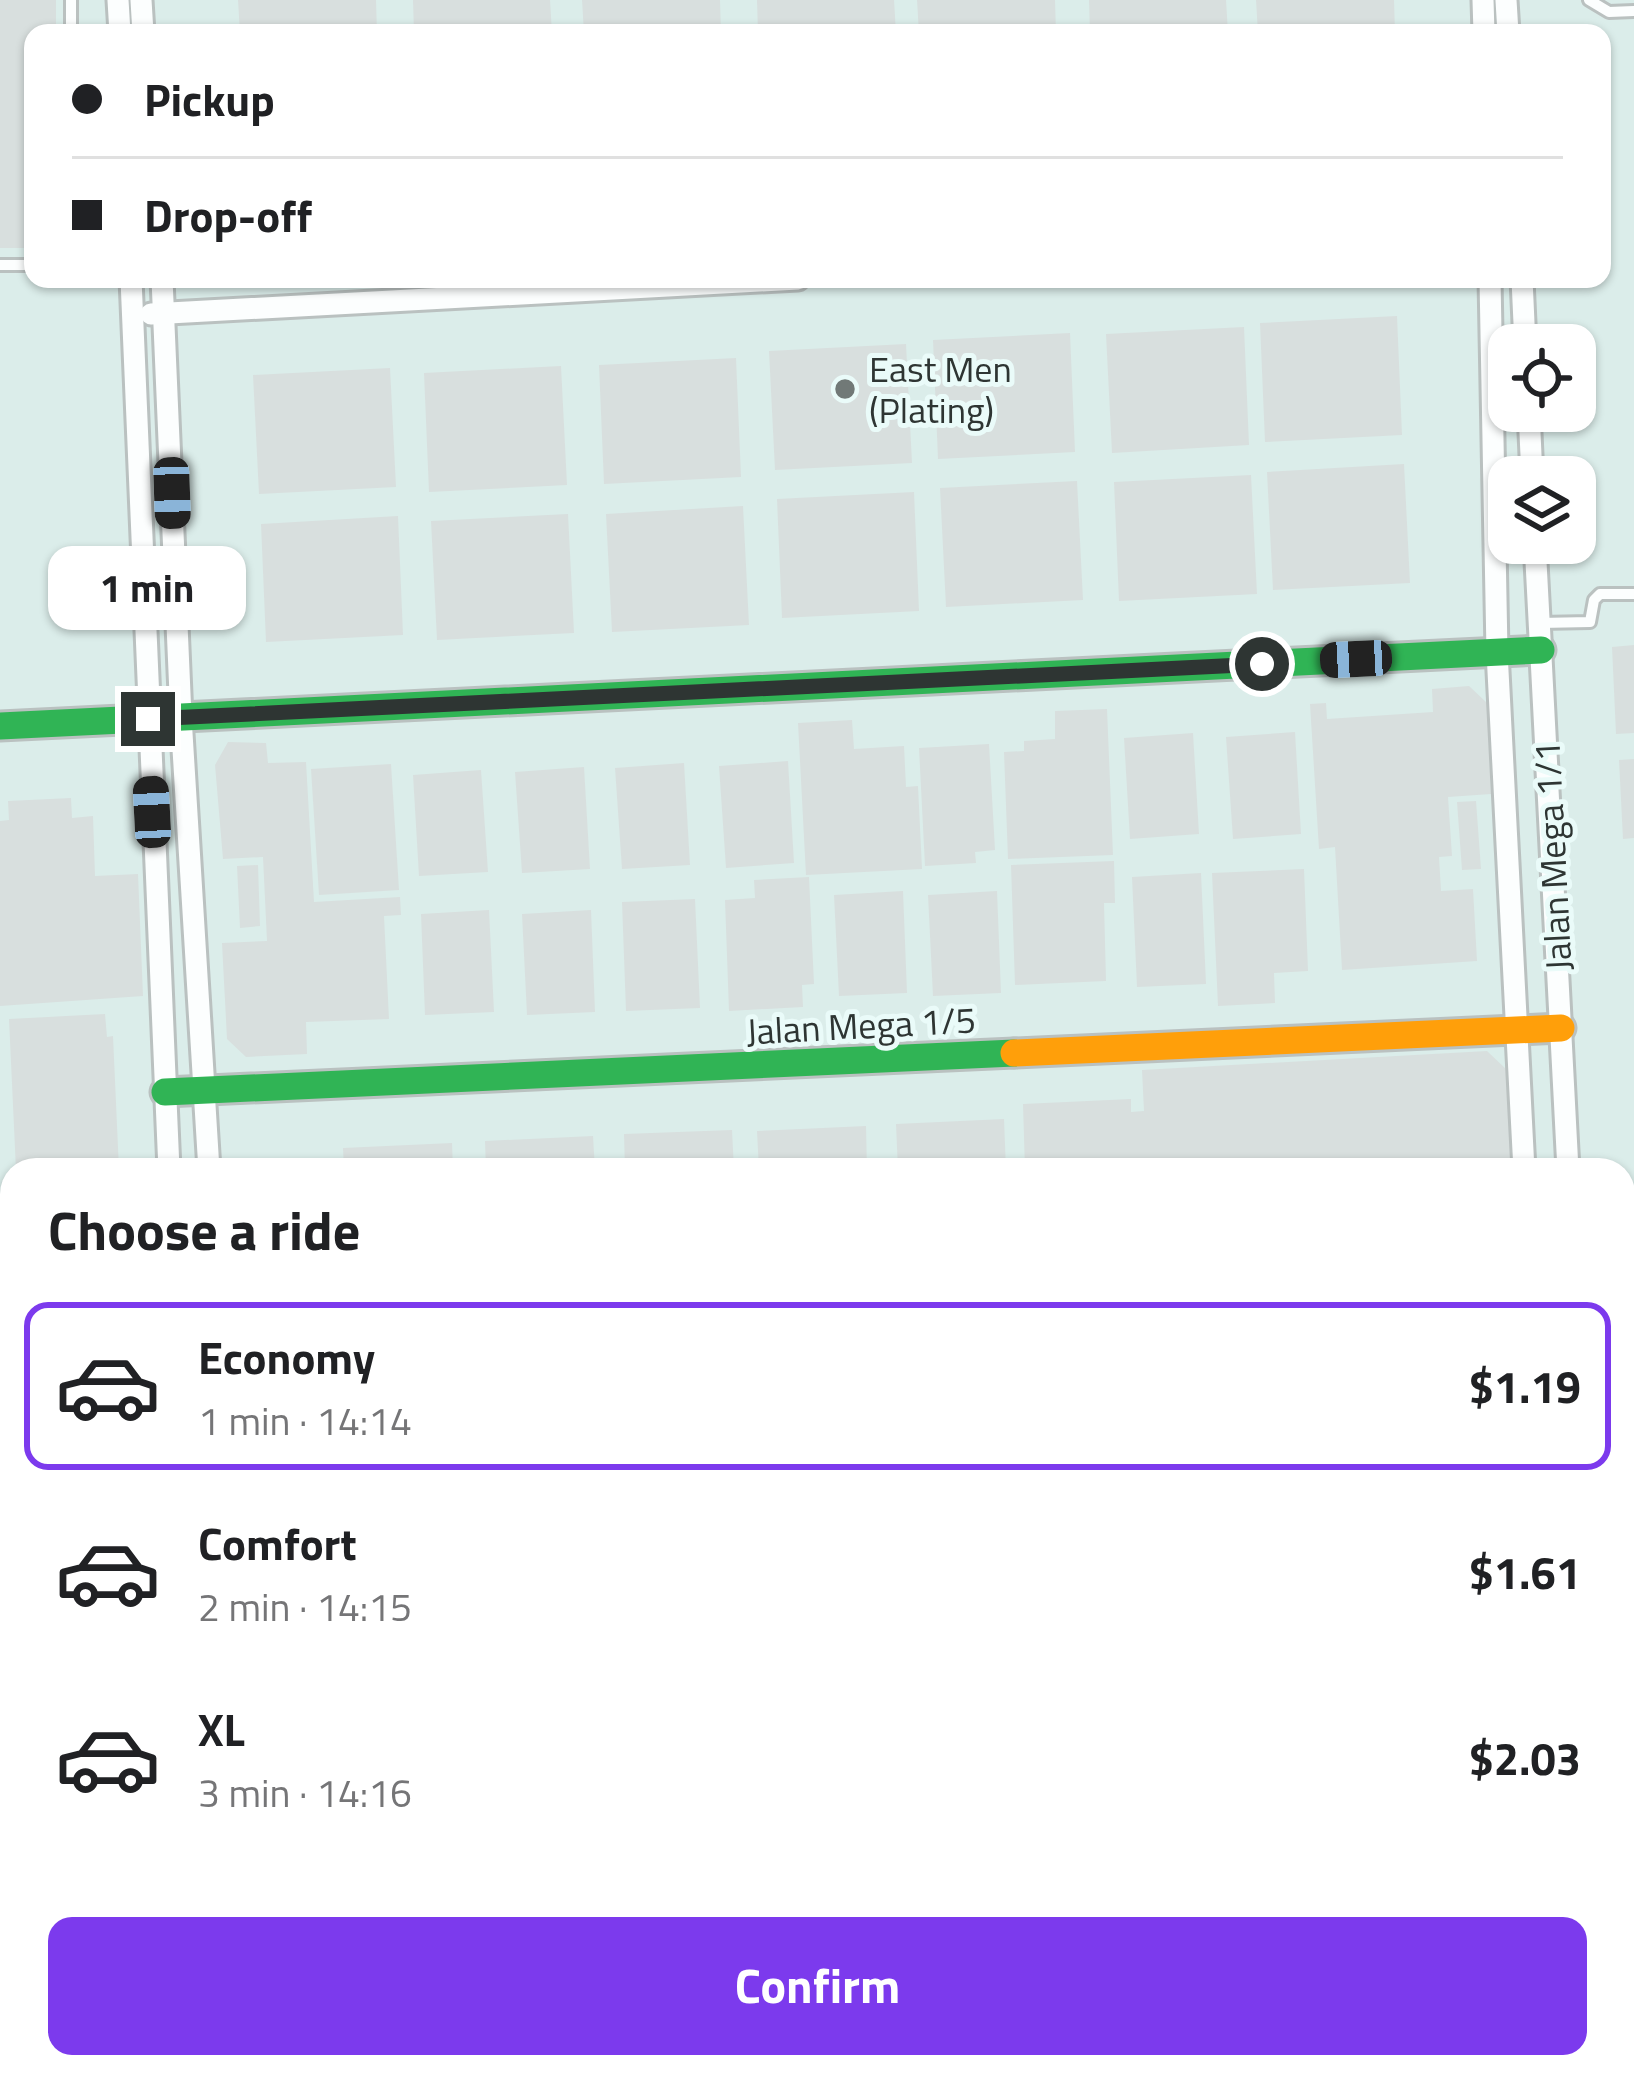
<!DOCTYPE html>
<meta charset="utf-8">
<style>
:root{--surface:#fff;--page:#f6f6f6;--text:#202124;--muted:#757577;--line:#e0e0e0;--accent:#7c3aed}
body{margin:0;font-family:"Titillium Web",sans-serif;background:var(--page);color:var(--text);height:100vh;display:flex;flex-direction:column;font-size:45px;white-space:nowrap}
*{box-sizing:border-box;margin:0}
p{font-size:39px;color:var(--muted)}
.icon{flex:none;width:66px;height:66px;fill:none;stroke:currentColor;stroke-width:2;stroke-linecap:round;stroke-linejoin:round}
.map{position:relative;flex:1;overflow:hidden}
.sheet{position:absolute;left:0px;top:1158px;width:1635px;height:921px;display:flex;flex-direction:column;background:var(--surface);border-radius:36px 36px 0 0;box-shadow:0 3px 9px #0004}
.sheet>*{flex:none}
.guide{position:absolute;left:24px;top:24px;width:1587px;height:264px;border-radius:24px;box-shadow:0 3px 9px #0004;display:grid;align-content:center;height:264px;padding:0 48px;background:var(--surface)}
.fabs{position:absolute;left:1488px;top:324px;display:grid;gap:24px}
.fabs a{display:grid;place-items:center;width:108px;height:108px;border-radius:24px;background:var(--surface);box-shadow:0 3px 9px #0004;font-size:60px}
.end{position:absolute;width:54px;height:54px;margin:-27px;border:15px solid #2e3533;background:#fff;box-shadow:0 0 0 6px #fff}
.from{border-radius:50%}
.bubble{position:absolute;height:84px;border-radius:24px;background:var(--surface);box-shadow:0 3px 9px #0004;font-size:39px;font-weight:700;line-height:84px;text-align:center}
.car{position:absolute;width:36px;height:72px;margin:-36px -18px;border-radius:15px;box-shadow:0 0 9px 3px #0007;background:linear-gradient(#222 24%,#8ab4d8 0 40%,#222 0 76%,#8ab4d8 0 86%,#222 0)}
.guide b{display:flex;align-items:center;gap:42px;height:114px;font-size:45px}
.guide b+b{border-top:3px solid var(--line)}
.guide i{width:30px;height:30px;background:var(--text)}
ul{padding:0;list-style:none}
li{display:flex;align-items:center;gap:36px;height:168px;margin:0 24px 18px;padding:0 24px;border:6px solid transparent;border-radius:24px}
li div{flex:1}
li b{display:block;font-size:45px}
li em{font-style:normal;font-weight:700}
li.on{border-color:var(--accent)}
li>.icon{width:108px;height:108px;stroke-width:1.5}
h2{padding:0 48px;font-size:54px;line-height:144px}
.action{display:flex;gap:24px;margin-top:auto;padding:24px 48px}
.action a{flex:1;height:138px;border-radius:24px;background:var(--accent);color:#fff;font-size:48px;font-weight:700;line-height:138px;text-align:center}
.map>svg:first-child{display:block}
.built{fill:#dbedea;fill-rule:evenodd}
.building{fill:#d8dfde}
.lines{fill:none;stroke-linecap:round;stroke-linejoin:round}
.lane-casing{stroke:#bac1c0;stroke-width:16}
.street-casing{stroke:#bac1c0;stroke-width:27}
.fast-casing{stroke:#bac1c0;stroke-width:33}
.slow-casing{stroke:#bac1c0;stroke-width:33}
.lane{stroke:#fcfefe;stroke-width:10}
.street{stroke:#fcfefe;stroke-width:21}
.fast{stroke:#30b455;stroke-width:27}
.slow{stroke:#ff9f0a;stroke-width:27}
.route{stroke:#2e3533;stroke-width:15}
.poi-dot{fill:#717977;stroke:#eafbf9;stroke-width:4.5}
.labels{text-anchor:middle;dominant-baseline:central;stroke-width:10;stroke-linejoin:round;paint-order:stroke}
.poi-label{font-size:36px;fill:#2e3533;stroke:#eafbf9;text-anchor:start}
.street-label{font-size:36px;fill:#2e3533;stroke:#eafbf9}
</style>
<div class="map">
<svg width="1634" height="2077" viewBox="0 0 1634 2077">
<rect width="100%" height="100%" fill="#eef7f6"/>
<path class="built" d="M0,0H1634V2077H0ZM33,33H1602V279H33ZM1509,345H1575V411H1509ZM1509,477H1575V543H1509ZM12,1170H1623V2067H12Z"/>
<g class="building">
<path d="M0,0H56V33H33V248H0Z"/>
<path d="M238,0H376L377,33H240Z"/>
<path d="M413,0H550L552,33H414Z"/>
<path d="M582,0H720L721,33H584Z"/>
<path d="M757,0H894L896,33H758Z"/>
<path d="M917,0H1055L1056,33H919Z"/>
<path d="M1089,0H1226L1228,33H1090Z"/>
<path d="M1256,0H1394L1395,33H1258Z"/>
<path d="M1397,316L1402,435L1265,442L1260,323Z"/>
<path d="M1244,327L1249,445L1112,453L1106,334Z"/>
<path d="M1070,333L1075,452L938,459L933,340Z"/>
<path d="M906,344L912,463L775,470L769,351Z"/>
<path d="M736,358L741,477L604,484L599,365Z"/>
<path d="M561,366L567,485L429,492L424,373Z"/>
<path d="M390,368L396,487L259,494L253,375Z"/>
<path d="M1404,464L1410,583L1273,590L1267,472Z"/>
<path d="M1251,475L1257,594L1119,601L1114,482Z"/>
<path d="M1077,481L1083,600L946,607L940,488Z"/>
<path d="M914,492L919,611L782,618L777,499Z"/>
<path d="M743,506L749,625L612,632L606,514Z"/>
<path d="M568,514L574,633L437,640L431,521Z"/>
<path d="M398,516L403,635L266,642L261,524Z"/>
<path d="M1634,645V733L1616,734L1612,647Z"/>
<path d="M1469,686L1487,703L1491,794L1448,797L1452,856L1439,857L1441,891L1473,889L1477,961L1342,970L1335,847L1319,849L1310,704L1326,703L1327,719L1433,712L1432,689Z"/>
<path d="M1107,709L1113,855L1008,859L1004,752L1024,751V741L1055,739V711Z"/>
<path d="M852,720L854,749L904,746L906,787L918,786L922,869L806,875L798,723Z"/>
<path d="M1295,732L1301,834L1233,839L1226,737Z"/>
<path d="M1193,733L1199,834L1130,839L1124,738Z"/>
<path d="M228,742L266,743L268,763L306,762L314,902L400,897L401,915L384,916L389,1019L306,1022L307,1054L246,1057L227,1039L222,943L267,941L263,857L223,859L215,765Z"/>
<path d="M989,744L995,850L975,852L976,863L925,866L919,748Z"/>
<path d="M1634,759V838L1623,839L1619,760Z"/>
<path d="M788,761L794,863L726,868L719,766Z"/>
<path d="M684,763L690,865L622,869L615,768Z"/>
<path d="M391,764L399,890L319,895L311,769Z"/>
<path d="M584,767L590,869L522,873L515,772Z"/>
<path d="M481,770L488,872L419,876L413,775Z"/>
<path d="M71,798L72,818L93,816L95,876L138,874L143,996L0,1006V821L9,820L8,801Z"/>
<path d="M1476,801L1481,869L1462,870L1457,802Z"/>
<path d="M1114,861L1115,903H1104L1106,981L1015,985L1011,865Z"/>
<path d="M258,865L260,926L240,928L237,866Z"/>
<path d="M1304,869L1308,971L1274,973L1275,1003L1218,1006L1212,873Z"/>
<path d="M1201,873L1206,984L1137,987L1132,877Z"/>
<path d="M809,877L814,984L802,985L803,1007L729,1011L725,900L755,898L754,880Z"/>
<path d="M903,891L907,993L839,996L834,895Z"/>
<path d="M997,891L1001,993L933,996L928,895Z"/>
<path d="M695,899L700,1008L626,1011L622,902Z"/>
<path d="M489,910L494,1012L425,1015L421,914Z"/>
<path d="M591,910L595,1012L527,1015L522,914Z"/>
<path d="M105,1014L107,1037L113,1036L119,1170H16L9,1019Z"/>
<path d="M1487,1051L1506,1069L1511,1165L1498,1166V1170H1025L1023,1104L1131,1099V1112L1144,1111L1142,1070Z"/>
<path d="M1004,1119L1006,1170H898L896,1124Z"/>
<path d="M866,1126L867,1170H759L757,1131Z"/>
<path d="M732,1130L734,1170H625L624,1134Z"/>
<path d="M593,1136L595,1170H486L485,1141Z"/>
<path d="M452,1143L453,1170H344L343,1148Z"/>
<path d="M12,1350V1466H9L0,1351Z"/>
<path d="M12,1661V1836L0,1837V1662Z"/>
<path d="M1307,2067H1433V2077H1308Z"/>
</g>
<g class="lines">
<defs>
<g id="lane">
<path d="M1589,0L1609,12L1634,11"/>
<path d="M71,33V0"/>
<path d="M0,265H33"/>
<path d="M1540,623L1590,622L1594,600L1600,594H1634"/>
<path d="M1623,1195L1634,1194"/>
<path d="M1623,1327L1634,1326"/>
<path d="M1623,1702L1634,1701"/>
<path d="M0,1884L12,1883"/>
</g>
<g id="street">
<path d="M118,0L120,33"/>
<path d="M141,0L143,33"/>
<path d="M1483,0L1484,33"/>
<path d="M1506,0L1508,33"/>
<path d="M131,279L169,1170"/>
<path d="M162,279L181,717L209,1170"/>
<path d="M1490,279L1497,652L1524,1170"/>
<path d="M1522,279L1525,345"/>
<path d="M151,314L798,279"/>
<path d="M1529,411L1532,477"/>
<path d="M1535,543L1568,1170"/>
<path d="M0,1285H12"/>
<path d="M1623,1863H1634"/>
<path d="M1623,1908L1634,1907"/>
<path d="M0,1937H12"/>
<path d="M0,1977H12"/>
</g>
<g id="fast">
<path d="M0,726L1541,650"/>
<path d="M165,1092L1014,1053"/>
</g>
<path id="slow" d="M1014,1053L1561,1028"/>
</defs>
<use href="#lane" class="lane-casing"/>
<use href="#street" class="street-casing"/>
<use href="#fast" class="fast-casing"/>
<use href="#slow" class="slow-casing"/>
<use href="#lane" class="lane"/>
<use href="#street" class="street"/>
<use href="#fast" class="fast"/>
<use href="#slow" class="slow"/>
</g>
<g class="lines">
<path class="route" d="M148,719L1262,664"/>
</g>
<circle class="poi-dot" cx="845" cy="389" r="12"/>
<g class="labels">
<g class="poi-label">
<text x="869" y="368">East Men<tspan x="869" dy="41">(Plating)</tspan></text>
</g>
<g class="street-label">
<text transform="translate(1552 856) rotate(-93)">Jalan Mega 1/1</text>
<text transform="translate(861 1025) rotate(-3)">Jalan Mega 1/5</text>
</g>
</g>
</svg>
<div class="fabs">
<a><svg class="icon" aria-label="locate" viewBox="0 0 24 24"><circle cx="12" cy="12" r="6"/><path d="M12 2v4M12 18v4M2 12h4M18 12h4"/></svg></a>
<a><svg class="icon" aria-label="layers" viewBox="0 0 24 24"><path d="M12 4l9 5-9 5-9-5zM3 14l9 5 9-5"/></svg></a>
</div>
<i class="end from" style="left:1262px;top:664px"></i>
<i class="end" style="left:148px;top:719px"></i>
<div class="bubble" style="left:48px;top:546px;width:198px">1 min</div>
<i class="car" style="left:172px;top:493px;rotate:178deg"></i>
<i class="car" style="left:1356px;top:659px;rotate:267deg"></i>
<i class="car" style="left:152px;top:812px;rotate:357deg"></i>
<div class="guide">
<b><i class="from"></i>Pickup</b>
<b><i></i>Drop-off</b>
</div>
<section class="sheet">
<h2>Choose a ride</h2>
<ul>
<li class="on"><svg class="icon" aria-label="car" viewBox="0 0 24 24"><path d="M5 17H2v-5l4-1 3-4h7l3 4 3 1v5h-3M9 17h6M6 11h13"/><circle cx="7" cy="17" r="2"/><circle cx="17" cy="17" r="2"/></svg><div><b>Economy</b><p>1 min · 14:14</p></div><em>$1.19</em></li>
<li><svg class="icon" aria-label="car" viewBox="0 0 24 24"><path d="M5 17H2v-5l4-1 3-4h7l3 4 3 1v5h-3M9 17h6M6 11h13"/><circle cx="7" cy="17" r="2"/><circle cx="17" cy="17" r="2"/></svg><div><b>Comfort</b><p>2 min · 14:15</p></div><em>$1.61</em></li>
<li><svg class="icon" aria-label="car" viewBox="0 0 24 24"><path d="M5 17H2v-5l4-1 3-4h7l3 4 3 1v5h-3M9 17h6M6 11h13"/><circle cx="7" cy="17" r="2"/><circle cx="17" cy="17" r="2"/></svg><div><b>XL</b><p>3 min · 14:16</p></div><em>$2.03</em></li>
</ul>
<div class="action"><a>Confirm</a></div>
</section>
</div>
